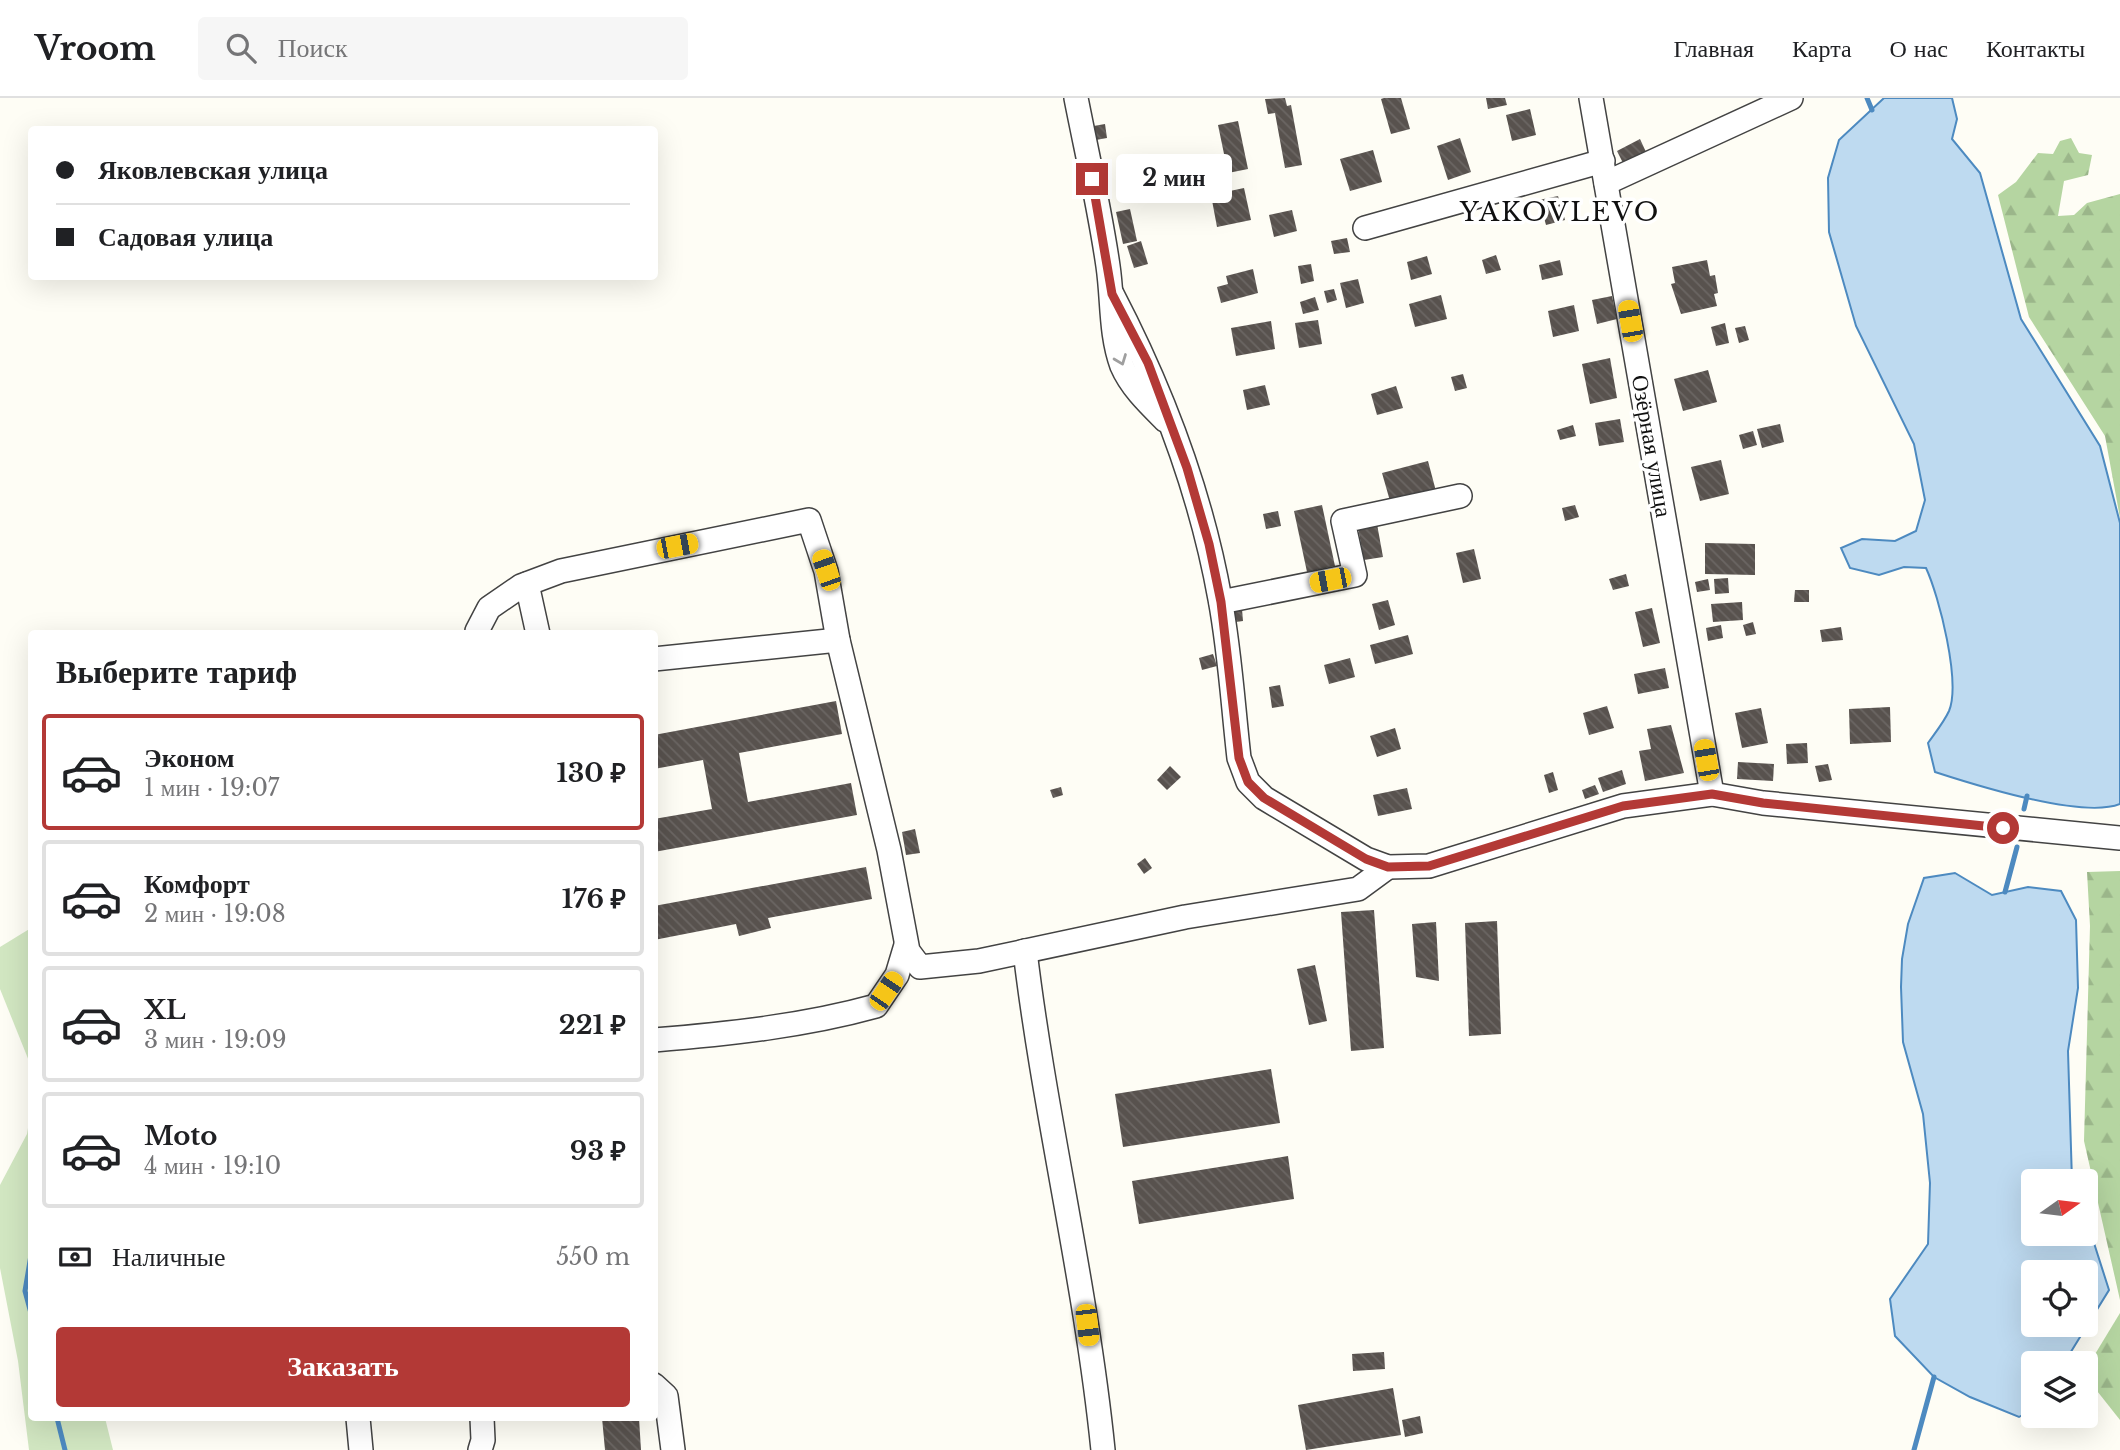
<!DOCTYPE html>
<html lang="ru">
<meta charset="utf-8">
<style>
:root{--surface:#fff;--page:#f6f6f6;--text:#202124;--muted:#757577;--line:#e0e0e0;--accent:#b33936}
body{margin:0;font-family:"Libre Baskerville",serif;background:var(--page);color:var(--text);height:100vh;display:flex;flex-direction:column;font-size:26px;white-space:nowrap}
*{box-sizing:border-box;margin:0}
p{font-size:23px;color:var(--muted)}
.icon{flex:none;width:38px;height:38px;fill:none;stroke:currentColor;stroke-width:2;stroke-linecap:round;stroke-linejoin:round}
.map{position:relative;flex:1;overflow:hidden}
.side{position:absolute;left:28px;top:532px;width:630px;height:791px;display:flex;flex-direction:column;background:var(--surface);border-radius:7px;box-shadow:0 7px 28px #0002}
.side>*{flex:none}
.guide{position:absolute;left:28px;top:28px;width:630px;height:154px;border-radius:7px;box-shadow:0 7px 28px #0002;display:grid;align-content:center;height:154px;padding:0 28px;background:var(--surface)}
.needle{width:46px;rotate:76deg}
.fabs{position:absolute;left:2021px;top:1071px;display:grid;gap:14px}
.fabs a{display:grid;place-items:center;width:77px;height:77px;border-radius:7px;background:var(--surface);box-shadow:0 7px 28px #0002;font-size:35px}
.end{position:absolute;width:32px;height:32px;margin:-16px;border:9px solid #b33936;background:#fff;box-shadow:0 0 0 4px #fff}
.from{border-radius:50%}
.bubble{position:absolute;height:49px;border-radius:7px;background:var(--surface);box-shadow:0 7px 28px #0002;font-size:23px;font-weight:700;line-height:49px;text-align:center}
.car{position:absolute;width:21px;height:42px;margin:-21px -10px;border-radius:9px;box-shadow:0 0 5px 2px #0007;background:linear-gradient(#f5c518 24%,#345 0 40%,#f5c518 0 76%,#345 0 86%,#f5c518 0)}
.guide b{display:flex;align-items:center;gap:24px;height:66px;font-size:26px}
.guide b+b{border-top:2px solid var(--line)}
.guide i{width:18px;height:18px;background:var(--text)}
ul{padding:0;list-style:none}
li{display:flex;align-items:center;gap:21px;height:116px;margin:0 14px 10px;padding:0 14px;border:4px solid var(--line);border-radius:7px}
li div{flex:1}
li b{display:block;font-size:26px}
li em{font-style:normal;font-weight:700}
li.active{border-color:var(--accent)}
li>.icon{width:63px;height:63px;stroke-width:1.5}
h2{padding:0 28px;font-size:32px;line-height:84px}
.pay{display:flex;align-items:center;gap:18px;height:77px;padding:0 28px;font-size:26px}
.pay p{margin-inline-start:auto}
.button{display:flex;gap:14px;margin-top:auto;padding:14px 28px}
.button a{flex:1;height:80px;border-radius:7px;background:var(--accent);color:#fff;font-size:28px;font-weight:700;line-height:80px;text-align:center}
header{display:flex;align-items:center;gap:42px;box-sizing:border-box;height:98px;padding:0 35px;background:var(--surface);border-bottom:2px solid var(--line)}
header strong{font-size:33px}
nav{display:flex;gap:38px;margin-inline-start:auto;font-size:24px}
.search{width:490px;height:63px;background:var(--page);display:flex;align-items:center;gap:18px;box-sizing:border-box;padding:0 24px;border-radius:7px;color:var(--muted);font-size:26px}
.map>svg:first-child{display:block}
.grass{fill:#d1e6c1}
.forest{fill:url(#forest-firs)}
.water{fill:#bedaf0;stroke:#4d8ac0;stroke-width:2;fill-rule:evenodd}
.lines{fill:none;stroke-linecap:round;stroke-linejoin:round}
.stream{stroke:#4d8ac0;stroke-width:5}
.building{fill:url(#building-back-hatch)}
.minor-casing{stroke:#434343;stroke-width:26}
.minor{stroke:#fff;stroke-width:23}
.oneway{stroke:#9f9f9f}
.route{stroke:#b33936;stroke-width:9}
.labels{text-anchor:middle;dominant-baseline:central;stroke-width:7;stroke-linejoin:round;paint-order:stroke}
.street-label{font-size:23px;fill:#101010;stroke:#fff}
.quarter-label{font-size:26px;letter-spacing:2px;fill:#101010;stroke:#fff}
</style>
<header>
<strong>Vroom</strong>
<div class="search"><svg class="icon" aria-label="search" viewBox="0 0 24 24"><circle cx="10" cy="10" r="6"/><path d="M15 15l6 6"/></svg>Поиск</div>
<nav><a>Главная</a><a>Карта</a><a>О нас</a><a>Контакты</a></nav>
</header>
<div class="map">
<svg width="2120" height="1352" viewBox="0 0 2120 1352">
<defs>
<pattern id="forest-firs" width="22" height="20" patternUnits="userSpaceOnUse" patternTransform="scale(1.75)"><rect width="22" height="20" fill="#b5d5a1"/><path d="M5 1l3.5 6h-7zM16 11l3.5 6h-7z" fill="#9bb68a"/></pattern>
<pattern id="building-back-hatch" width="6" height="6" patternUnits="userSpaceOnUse" patternTransform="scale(1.75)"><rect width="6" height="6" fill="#58524e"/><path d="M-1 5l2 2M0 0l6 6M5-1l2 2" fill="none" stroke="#6b6663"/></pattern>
</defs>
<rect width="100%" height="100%" fill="#fefdf5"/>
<g class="grass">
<path d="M31,830V968L0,891V849Z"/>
<path d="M31,1012L32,1320H105L113,1352H29L18,1263L0,1170V1087L27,1036Z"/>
</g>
<g class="forest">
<path d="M2071,40L2079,55L2092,57L2088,77L2064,83L2058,118L2074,117L2087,105L2120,96V420L2105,338L2029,219L1998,97L2016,84L2038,55L2053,56L2060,43Z"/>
<path d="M2120,773V1202L2084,1043L2090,828L2087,774Z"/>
<path d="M2120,1215V1322L2086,1279V1271Z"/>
</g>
<g class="water">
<path d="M1884,0H1952L1957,21L1952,41L1980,75L2021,221L2100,348L2120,425V706C2083,721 1975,687 1935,674L1928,645C1935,635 1944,624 1949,613C1961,584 1939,498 1926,470L1904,469L1879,477L1850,470L1841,450L1862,441L1895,443L1916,433L1925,402L1914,346L1856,228L1829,134L1828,80L1839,42Z"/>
<path d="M1955,775L1992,797L2028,789L2061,793L2076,822L2078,890L2068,953L2072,1083H2034V1136H2086V1120L2109,1192L2064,1265H2034L2033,1311L2019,1319L1970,1299L1934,1279L1895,1238L1890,1201L1928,1146L1930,1085L1923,1016L1903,944L1901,889L1902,861L1908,826L1924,780ZM2034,1174H2086V1227H2034Z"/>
</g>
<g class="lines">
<g class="stream">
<path d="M1867,0L1872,12"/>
<path d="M2024,711L2027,698"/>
<path d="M2005,794L2017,749"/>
<path d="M32,1151L25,1193L32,1219"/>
<path d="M57,1320L65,1352"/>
<path d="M1914,1352L1934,1279"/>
</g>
</g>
<g class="building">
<path d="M1285,0L1287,8L1291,7L1302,67L1285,70L1275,15L1268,16L1265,1Z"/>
<path d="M1384,0H1401L1410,31L1391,36L1381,1Z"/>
<path d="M1486,0H1505L1507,7L1488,11Z"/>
<path d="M1530,11L1536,37L1512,43L1506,17Z"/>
<path d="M1238,23L1248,71L1228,75L1218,27Z"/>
<path d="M1105,26L1107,40L1090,43L1088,29Z"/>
<path d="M1460,40L1471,74L1448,82L1437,48Z"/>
<path d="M1640,41L1646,54L1623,65L1617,53Z"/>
<path d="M1373,52L1382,84L1350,93L1340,61Z"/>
<path d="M1134,73L1138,98L1127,100L1123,75Z"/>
<path d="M1244,90L1251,122L1217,129L1211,97Z"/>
<path d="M1558,98L1565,122L1546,127L1539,102Z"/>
<path d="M1130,111L1137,143L1123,146L1116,114Z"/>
<path d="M1292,112L1297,133L1274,139L1269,117Z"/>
<path d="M1347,140L1350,154L1334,156L1331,143Z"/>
<path d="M1141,143L1148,166L1134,170L1127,148Z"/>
<path d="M1496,157L1501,172L1486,176L1482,162Z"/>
<path d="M1427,158L1432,176L1411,182L1407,164Z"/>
<path d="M1560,162L1563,177L1542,182L1539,167Z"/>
<path d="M1707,162L1710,178L1715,177L1718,195L1714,196L1717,208L1681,216L1671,186L1675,185L1672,169Z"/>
<path d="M1311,166L1314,183L1301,186L1298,168Z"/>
<path d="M1253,171L1258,195L1221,205L1217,189L1228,186L1226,178Z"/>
<path d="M1358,181L1364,205L1346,210L1340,185Z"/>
<path d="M1334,191L1337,202L1327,205L1324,193Z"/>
<path d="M1441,197L1447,221L1415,229L1409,206Z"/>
<path d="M1612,198L1617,221L1597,226L1592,202Z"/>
<path d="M1315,199L1319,212L1303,216L1300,204Z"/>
<path d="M1574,207L1579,233L1553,239L1548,213Z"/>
<path d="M1318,222L1322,246L1299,250L1295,225Z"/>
<path d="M1271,223L1275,251L1236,258L1231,230Z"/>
<path d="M1725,225L1729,245L1716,248L1711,229Z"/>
<path d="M1745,228L1749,242L1739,245L1735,230Z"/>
<path d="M1610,260L1617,300L1590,306L1582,266Z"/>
<path d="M1708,272L1717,304L1683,313L1674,281Z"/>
<path d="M1463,276L1467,290L1455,293L1451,279Z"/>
<path d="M1265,287L1270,307L1247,312L1243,292Z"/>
<path d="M1396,288L1403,310L1377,317L1371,296Z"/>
<path d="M1620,321L1624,344L1599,348L1595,325Z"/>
<path d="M1780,326L1784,344L1762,350L1757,331Z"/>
<path d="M1573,327L1576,338L1560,342L1557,332Z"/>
<path d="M1753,333L1757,347L1743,351L1739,337Z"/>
<path d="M1721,362L1729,396L1700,403L1691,369Z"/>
<path d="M1428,363L1437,397L1392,410L1382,375Z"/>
<path d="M1322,407L1335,468L1307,474L1294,413Z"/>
<path d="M1575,407L1579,419L1565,423L1562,410Z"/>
<path d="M1278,413L1281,428L1266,431L1263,416Z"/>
<path d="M1377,426L1383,459L1364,462L1358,430Z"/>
<path d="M1705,445L1755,446V477L1705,476Z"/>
<path d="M1474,451L1481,481L1463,485L1456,455Z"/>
<path d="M1626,476L1629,488L1613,492L1609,481Z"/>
<path d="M1728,480L1729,495L1715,496L1714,481Z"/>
<path d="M1708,481L1710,492L1697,494L1695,484Z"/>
<path d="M1795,492H1809V504H1794Z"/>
<path d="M1388,502L1395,527L1379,532L1372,506Z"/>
<path d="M1742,504L1743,522L1713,524L1711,506Z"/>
<path d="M1652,510L1660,545L1643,549L1635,514Z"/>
<path d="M1242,511L1243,523L1236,524L1234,512Z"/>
<path d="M1753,524L1756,536L1746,538L1743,527Z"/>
<path d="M1721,527L1723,540L1708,543L1706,530Z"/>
<path d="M1841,529L1843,542L1822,544L1820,532Z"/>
<path d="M1408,537L1413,556L1375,566L1370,547Z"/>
<path d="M1213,556L1217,568L1202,572L1199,560Z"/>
<path d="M1350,560L1355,579L1329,586L1324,567Z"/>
<path d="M1665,570L1669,590L1638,596L1634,576Z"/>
<path d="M1280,587L1284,608L1272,610L1269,589Z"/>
<path d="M836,603L842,636L739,655L748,704L851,685L857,717L654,754V721L712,711L703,662L654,671V637Z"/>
<path d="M1607,608L1614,630L1589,637L1583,615Z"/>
<path d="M1890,609L1891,644L1850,646L1849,611Z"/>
<path d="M1761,610L1768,645L1742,650L1735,615Z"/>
<path d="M1671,627L1684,675L1645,683L1639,653L1651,651L1647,631Z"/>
<path d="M1395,630L1401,651L1377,659L1370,638Z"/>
<path d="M1807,645L1808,665L1787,666L1786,646Z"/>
<path d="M1738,664L1774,666L1773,683L1737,681Z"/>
<path d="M1828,666L1832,682L1819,684L1815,668Z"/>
<path d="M1170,668L1181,679L1167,692L1157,682Z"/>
<path d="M1622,672L1626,686L1603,694L1598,680Z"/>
<path d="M1553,674L1558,692L1549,695L1544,677Z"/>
<path d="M1595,687L1599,696L1585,701L1582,692Z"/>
<path d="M1061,689L1063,697L1053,700L1050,692Z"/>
<path d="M1407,690L1412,711L1378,718L1373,697Z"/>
<path d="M915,731L920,755L906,757L902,734Z"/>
<path d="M1145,760L1152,770L1144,776L1137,766Z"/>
<path d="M866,769L872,801L768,820L771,830L739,838L736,826L654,842V808Z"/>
<path d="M1374,812L1384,950L1351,953L1341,814Z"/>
<path d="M1497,823L1501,936L1469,938L1465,825Z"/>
<path d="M1436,824L1439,883L1416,879L1412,826Z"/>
<path d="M1315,867L1327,923L1309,927L1297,871Z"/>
<path d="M1271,971L1280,1025L1123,1049L1115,996Z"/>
<path d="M1288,1058L1294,1101L1139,1126L1132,1083Z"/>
<path d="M1384,1254L1385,1271L1353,1273L1352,1256Z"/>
<path d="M1393,1290L1401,1337L1306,1352L1298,1307Z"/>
<path d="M1420,1318L1423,1335L1405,1339L1402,1322Z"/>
<path d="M602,1320H639L641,1352H605Z"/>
</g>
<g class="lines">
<defs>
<g id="minor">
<path d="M1076,0C1087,56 1100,112 1108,168C1113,202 1110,235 1122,268C1131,289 1149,306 1165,322"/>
<path d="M1591,0L1712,696"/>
<path d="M1606,85L1791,0"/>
<path d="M1365,130L1603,63"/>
<path d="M1112,196C1162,292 1201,395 1220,501C1230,554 1233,608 1239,660L1248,684L1264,700L1366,761L1388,769L1429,768L1623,708L1712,696L1763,705L2120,740"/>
<path d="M527,486L538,536"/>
<path d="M1221,504L1355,477L1343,423L1460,398"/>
<path d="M477,533L489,510L521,488L561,473L809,422L826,473L838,542L889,752L908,853L920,869L979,863L1185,819L1358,791L1388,769"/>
<path d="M654,561L838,542"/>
<path d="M1025,853C1045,1020 1086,1184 1103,1352"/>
<path d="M654,942C728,936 804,928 876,908L897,877L906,847"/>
<path d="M654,1287L666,1298L673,1352"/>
<path d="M358,1320L361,1352"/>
<path d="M480,1352L483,1342L482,1320"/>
</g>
</defs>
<use href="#minor" class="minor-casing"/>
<use href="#minor" class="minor"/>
</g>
<defs><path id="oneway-chevron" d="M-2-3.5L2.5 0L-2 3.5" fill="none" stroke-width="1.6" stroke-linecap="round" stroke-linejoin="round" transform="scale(1.75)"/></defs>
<use class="oneway" href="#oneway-chevron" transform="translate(1121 262) rotate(69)"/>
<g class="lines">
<path class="route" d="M1092,81L1112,196L1148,265L1187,370L1209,446L1221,504L1239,660L1248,684L1264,700L1366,761L1388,769L1429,768L1623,708L1712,696L1763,705L2003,730"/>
</g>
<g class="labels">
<g class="street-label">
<text transform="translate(1652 348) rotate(80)">Озёрная улица</text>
</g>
<g class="quarter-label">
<text x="1560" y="114">YAKOVLEVO</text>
</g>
</g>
</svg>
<div class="fabs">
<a><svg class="needle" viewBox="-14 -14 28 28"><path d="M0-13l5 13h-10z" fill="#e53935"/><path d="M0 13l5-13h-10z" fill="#757577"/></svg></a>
<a><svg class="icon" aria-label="locate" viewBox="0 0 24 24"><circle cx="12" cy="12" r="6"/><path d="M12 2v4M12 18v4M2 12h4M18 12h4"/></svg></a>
<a><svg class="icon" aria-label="layers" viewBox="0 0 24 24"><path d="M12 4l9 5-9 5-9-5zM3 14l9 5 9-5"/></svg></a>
</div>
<i class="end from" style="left:2003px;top:730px"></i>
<i class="end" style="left:1092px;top:81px"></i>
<div class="bubble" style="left:1116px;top:56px;width:116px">2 мин</div>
<i class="car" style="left:1630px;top:223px;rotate:350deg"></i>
<i class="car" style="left:677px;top:448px;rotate:79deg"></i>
<i class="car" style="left:826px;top:472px;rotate:341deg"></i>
<i class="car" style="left:1330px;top:482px;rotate:259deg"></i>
<i class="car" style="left:1706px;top:662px;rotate:350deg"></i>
<i class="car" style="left:886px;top:893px;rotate:34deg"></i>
<i class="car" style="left:1087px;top:1227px;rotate:173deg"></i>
<div class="guide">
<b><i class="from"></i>Яковлевская улица</b>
<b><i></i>Садовая улица</b>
</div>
<section class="side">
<h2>Выберите тариф</h2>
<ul>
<li class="active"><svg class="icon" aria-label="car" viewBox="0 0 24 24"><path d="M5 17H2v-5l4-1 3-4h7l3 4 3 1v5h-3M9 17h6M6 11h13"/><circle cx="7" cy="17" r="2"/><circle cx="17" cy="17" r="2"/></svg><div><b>Эконом</b><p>1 мин · 19:07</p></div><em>130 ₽</em></li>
<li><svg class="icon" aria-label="car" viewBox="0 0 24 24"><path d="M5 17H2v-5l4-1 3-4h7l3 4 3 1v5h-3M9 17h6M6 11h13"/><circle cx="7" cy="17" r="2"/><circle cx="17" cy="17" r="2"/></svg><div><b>Комфорт</b><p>2 мин · 19:08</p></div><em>176 ₽</em></li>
<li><svg class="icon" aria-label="car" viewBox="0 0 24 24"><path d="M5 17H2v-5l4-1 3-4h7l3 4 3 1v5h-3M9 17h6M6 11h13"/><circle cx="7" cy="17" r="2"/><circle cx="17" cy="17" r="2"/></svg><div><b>XL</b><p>3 мин · 19:09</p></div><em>221 ₽</em></li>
<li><svg class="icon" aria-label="car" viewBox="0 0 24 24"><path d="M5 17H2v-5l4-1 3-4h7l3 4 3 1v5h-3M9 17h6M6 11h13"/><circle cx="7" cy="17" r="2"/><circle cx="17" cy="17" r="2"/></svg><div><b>Moto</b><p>4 мин · 19:10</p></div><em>93 ₽</em></li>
</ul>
<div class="pay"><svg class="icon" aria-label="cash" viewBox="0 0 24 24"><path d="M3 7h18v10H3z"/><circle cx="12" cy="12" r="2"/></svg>Наличные<p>550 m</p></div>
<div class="button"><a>Заказать</a></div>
</section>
</div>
